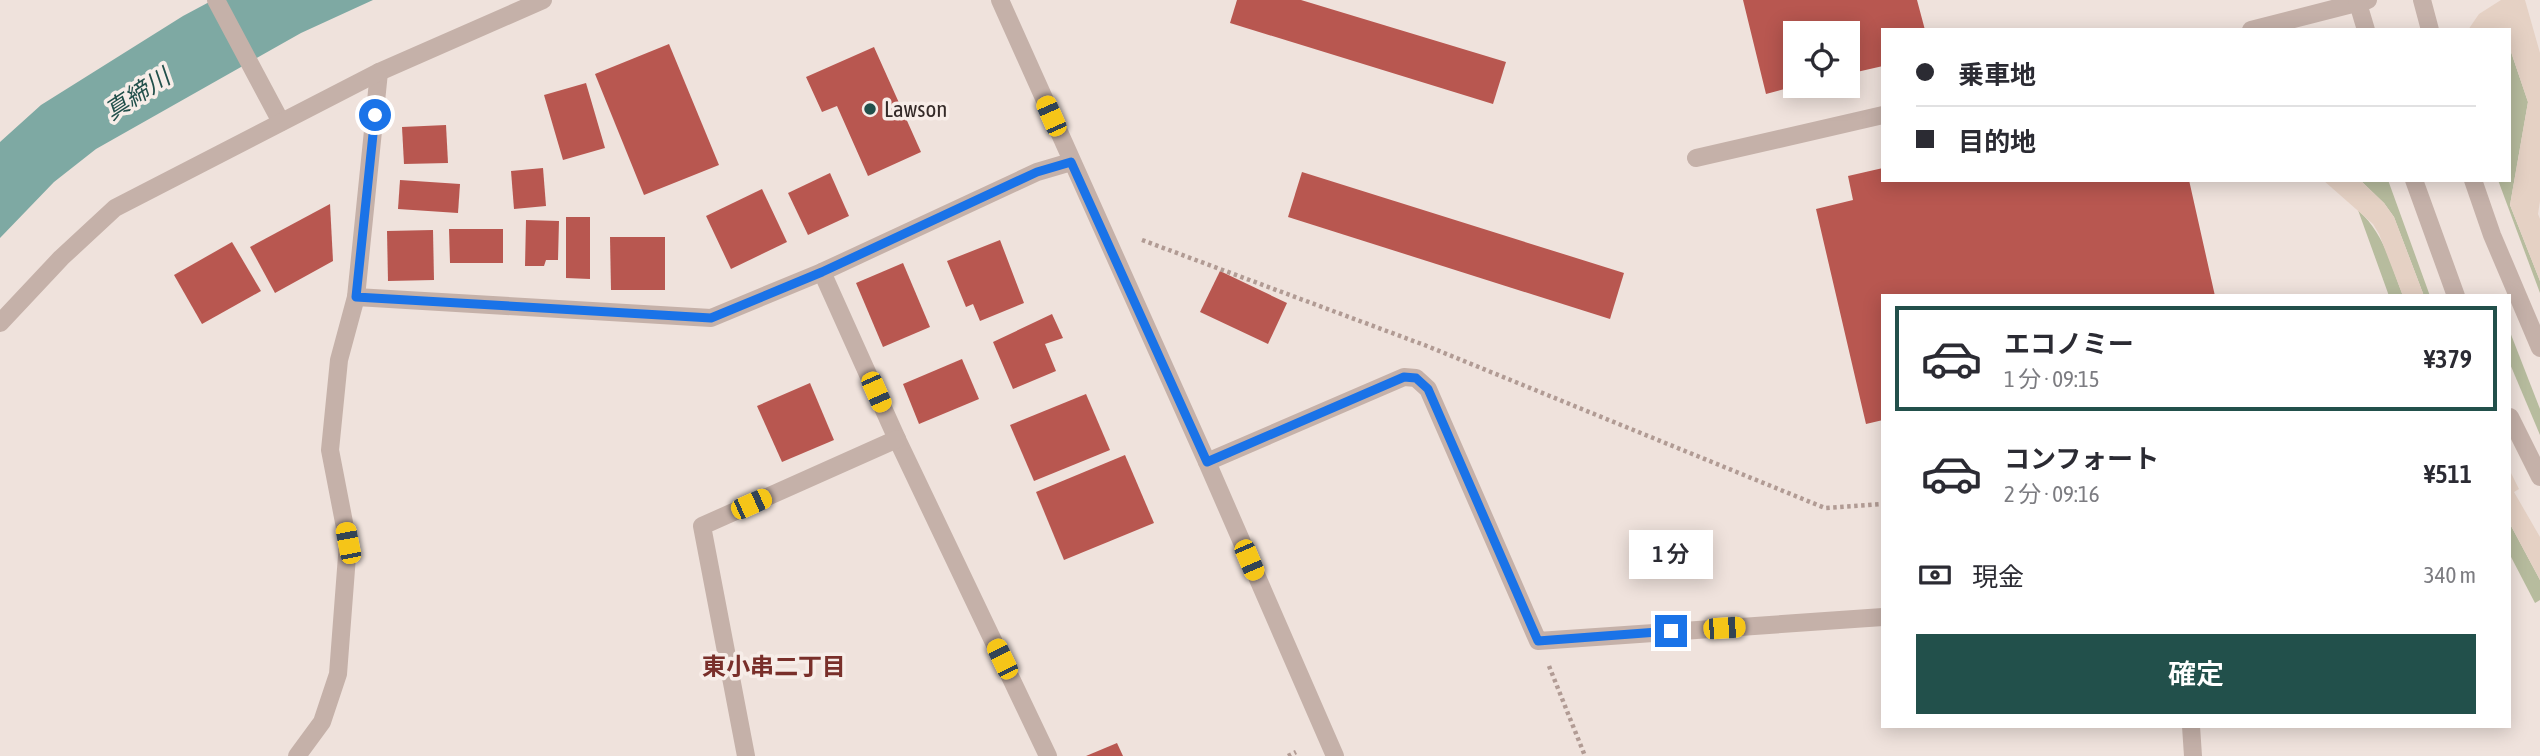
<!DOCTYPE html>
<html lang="ja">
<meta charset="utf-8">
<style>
:root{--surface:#fff;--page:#f2f2f3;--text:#2b2b33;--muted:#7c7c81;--line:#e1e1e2;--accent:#22504b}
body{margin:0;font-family:"Asap Condensed","Noto Sans JP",sans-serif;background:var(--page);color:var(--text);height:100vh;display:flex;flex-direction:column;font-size:26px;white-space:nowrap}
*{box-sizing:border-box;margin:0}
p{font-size:23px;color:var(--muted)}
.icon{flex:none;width:38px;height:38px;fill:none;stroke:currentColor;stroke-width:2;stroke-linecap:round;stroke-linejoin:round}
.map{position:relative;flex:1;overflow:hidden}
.panel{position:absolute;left:1881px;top:294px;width:630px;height:434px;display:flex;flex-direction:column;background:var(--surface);border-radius:0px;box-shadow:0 4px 18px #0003}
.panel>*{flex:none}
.hud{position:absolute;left:1881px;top:28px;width:630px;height:154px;border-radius:0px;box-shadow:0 4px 18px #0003;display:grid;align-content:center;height:154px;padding:0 35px;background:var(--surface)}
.buttons{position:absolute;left:1783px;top:21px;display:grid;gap:14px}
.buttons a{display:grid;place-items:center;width:77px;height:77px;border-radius:0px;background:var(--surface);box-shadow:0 4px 18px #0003;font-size:35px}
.end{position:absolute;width:32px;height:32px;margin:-16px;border:9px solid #1a73e8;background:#fff;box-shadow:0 0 0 4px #fff}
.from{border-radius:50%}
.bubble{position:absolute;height:49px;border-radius:0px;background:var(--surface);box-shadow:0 4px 18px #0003;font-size:23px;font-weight:600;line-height:49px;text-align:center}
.car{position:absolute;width:21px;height:42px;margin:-21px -10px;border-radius:9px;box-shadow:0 0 5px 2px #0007;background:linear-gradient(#f5c518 24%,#345 0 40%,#f5c518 0 76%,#345 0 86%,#f5c518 0)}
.hud b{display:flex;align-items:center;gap:24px;height:66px;font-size:26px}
.hud b+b{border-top:2px solid var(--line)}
.hud i{width:18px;height:18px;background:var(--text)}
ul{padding:12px 0 0;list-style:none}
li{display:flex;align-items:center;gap:21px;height:105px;margin:0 14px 10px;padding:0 21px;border:4px solid transparent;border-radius:0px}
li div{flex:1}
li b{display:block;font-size:26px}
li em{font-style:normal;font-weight:600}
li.on{border-color:var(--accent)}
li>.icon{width:63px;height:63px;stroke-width:1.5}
.pay{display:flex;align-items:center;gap:18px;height:77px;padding:0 35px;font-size:26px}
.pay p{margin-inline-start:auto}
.button{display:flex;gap:14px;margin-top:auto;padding:14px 35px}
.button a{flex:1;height:80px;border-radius:0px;background:var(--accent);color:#fff;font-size:28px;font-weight:600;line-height:80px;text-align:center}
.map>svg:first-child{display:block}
.green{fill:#b7bc9e}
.plaza{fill:#e5d1c4}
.water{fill:#7ea9a3}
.building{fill:#b85750}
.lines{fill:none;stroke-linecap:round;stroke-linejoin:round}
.path{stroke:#b19b94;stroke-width:4.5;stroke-dasharray:3.5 3.5;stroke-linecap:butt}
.service{stroke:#c5b1a9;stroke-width:18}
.minor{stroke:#c5b1a9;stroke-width:18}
.tertiary{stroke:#c5b1a9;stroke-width:18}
.route{stroke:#1a73e8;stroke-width:9}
.poi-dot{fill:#22504b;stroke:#f7ede8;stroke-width:2.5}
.labels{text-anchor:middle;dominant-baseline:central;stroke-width:7;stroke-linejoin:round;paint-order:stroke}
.poi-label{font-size:23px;fill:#342a28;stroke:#f7ede8;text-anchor:start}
.water-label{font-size:24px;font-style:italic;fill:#22504b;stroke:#f7ede8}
.neighbourhood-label{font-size:24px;font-weight:bold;fill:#792f2a;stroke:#f7ede8}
</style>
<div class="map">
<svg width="2540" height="756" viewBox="0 0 2540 756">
<rect width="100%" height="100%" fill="#efe2dc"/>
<g class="green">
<path d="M2510,49L2528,102L2510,205L2540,281V293L2498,180H2510Z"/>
<path d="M2360,180H2388L2430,296H2424L2394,217L2384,203Z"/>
<path d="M2358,210C2385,235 2390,263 2403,296H2389Z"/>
<path d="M2510,332L2540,409V435L2510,364Z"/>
<path d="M2510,524L2540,580V600L2535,603L2510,555Z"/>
</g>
<g class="plaza">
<path d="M2501,0H2525L2540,53V201L2538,214L2540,219V281L2510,205L2528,102L2510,49V30H2468L2479,14Z"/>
<path d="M2323,180H2360L2384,203L2394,217L2424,296H2403L2379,234L2373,224Z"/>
<path d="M2510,471L2519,489L2514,492L2540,537V580L2510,524Z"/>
</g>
<path class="water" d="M213,0H373L301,33L96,149L54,182L0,238V142L41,105L183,16Z"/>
<g class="building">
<path d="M1237,0H1301L1506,62L1493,104L1230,23Z"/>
<path d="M1743,0H1917L1925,30H1883V66L1848,74V33H1796V86L1766,94Z"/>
<path d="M669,44L719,165L644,195L595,74Z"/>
<path d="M874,47L921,152L868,176L837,106L822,112L806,77Z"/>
<path d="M586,83L605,148L563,160L544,95Z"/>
<path d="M446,125L448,163L404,164L402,127Z"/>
<path d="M543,168L546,206L514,209L511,171Z"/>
<path d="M1883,168V180H2189L2215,296H1883V420L1866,424L1816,209L1853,200L1848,176Z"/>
<path d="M1302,172L1624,273L1610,319L1288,217Z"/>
<path d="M830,173L849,216L808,235L788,193Z"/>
<path d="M400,180L460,184L458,213L398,209Z"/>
<path d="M762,189L787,242L731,269L706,216Z"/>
<path d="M330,204L333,261L275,293L250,247Z"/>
<path d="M566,217H590V279L566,278Z"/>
<path d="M526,220L559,221L558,260H546L544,266H525Z"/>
<path d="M449,229H503V263H450Z"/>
<path d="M433,230L434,280L388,281L387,231Z"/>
<path d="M610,237H665V290H611Z"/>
<path d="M1000,240L1024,303L980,321L973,304L966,307L947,261Z"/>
<path d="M232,242L261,291L202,324L174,275Z"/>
<path d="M903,263L930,327L883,347L856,283Z"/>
<path d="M1220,271L1287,303L1268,344L1200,312Z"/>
<path d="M1052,314L1063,338L1045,344L1056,371L1013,389L993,342Z"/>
<path d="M962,359L979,399L919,424L903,384Z"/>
<path d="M810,383L834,440L782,462L757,406Z"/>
<path d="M1086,394L1110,450L1034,481L1010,425Z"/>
<path d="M1125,455L1154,523L1064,560L1036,492Z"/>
<path d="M1117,743L1123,756H1086Z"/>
</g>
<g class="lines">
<g class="path">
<path d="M1142,240L1427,346L1825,508L1883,504"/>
<path d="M1549,666L1585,756"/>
<path d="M1288,756L1296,752"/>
</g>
<g class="service">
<path d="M2251,30L2368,0"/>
<path d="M1696,158L1883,115"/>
</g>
<g class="minor">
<path d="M216,0L281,122"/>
<path d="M822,272L897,439L1048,756"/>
<path d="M356,297L711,318L822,272L1037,172L1071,162"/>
<path d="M1207,462L1404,377L1416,378L1428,389L1538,641L1883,617"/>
<path d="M2191,726L2193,756"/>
<path d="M297,756L322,722L338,674L348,543L330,450L339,360L356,297L379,72"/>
<path d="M746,756L702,526L897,439"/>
</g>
<g class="tertiary">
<path d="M1000,0L1207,462L1335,756"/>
<path d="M2357,0L2366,30"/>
<path d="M2422,0L2430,30"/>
<path d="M2414,180L2456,296"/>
<path d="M2473,180L2492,235L2540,348"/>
<path d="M0,323L61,258L115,208L379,72L543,0"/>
<path d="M2510,417L2540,477"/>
</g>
</g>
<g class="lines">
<path class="route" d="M375,115L356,297L711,318L822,272L1037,172L1071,162L1207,462L1404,377L1416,378L1428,389L1538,641L1671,631"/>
</g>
<circle class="poi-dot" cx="870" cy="109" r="7"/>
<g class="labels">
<g class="poi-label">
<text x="884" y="109">Lawson</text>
</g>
<g class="water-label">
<text transform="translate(137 94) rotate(-33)">真締川</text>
</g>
<g class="neighbourhood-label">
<text x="774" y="666">東小串二丁目</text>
</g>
</g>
</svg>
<div class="buttons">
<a><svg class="icon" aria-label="locate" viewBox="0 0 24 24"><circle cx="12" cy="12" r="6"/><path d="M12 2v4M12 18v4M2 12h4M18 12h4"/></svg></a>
</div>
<i class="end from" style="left:375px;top:115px"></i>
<i class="end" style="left:1671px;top:631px"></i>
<div class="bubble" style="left:1629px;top:530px;width:84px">1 分</div>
<i class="car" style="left:1051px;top:116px;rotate:336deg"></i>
<i class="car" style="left:876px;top:392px;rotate:156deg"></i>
<i class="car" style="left:751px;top:504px;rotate:66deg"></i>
<i class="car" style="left:348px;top:543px;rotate:349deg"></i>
<i class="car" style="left:1249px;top:560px;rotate:157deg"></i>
<i class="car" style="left:1724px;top:628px;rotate:86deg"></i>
<i class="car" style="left:1002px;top:659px;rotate:334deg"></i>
<div class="hud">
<b><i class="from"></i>乗車地</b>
<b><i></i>目的地</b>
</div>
<section class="panel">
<ul>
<li class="on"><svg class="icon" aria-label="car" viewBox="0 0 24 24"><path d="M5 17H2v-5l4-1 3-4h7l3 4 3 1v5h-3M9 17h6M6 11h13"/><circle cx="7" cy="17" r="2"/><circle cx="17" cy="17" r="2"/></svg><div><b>エコノミー</b><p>1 分 · 09:15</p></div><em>¥379</em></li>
<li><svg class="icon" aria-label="car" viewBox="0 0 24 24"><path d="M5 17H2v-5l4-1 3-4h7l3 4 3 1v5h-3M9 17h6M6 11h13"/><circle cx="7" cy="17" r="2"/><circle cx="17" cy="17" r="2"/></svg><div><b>コンフォート</b><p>2 分 · 09:16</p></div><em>¥511</em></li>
</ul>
<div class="pay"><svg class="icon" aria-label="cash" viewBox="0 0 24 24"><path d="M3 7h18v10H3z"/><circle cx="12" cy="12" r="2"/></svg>現金<p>340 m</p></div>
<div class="button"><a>確定</a></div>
</section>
</div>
